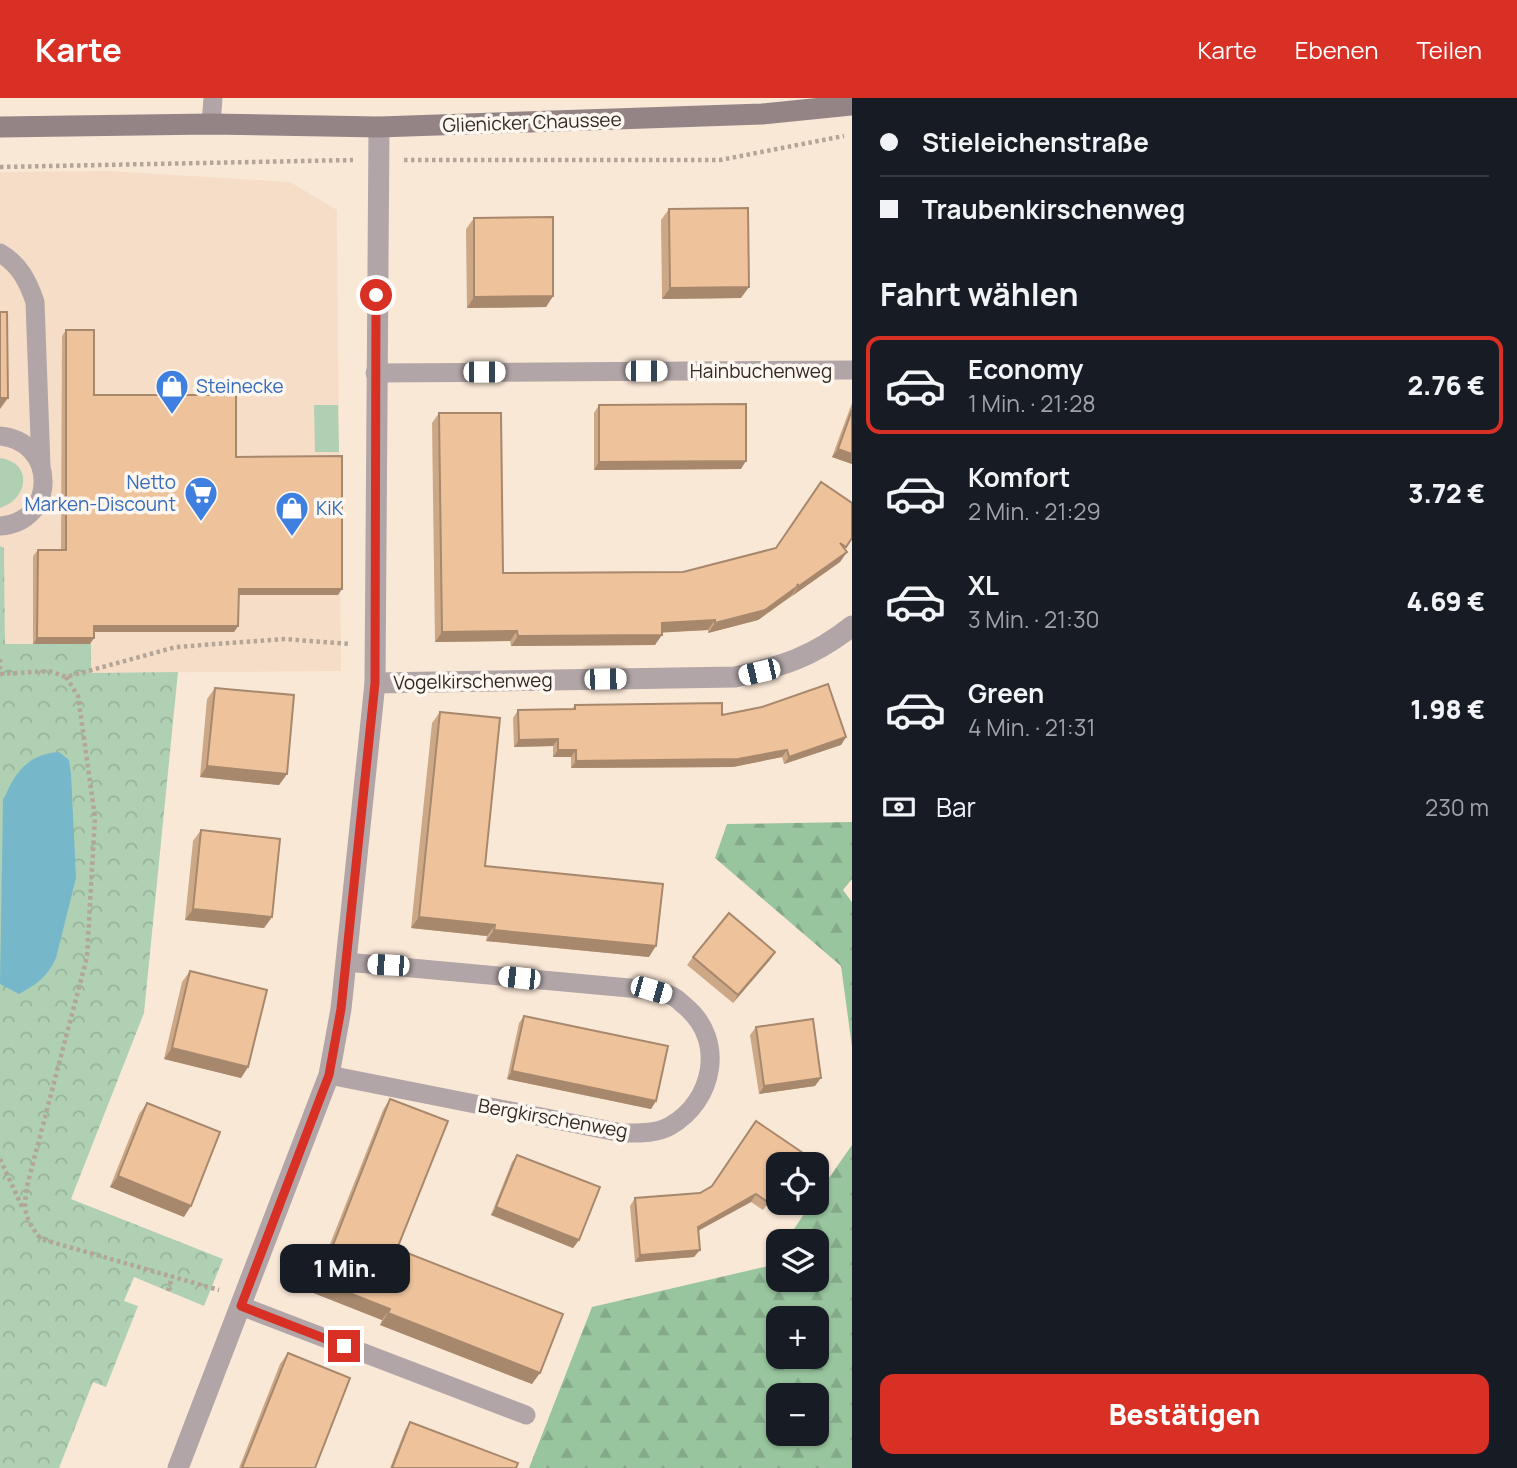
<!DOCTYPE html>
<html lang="de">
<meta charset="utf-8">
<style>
:root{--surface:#171b24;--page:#242831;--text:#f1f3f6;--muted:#9ea1a6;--line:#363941;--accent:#d93025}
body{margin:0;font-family:Manrope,sans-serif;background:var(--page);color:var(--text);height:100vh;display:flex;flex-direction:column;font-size:26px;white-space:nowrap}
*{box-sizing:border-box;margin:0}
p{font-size:23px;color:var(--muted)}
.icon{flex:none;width:38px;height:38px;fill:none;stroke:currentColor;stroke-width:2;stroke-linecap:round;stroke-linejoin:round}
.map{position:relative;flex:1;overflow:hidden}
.details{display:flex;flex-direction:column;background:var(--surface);width:665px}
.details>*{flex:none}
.hud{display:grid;align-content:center;height:154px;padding:0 28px;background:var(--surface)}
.controls{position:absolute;left:766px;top:1054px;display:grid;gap:14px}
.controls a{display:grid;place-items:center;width:63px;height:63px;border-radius:14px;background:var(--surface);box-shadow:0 2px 5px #0004;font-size:35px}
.end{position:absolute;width:32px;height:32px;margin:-16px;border:9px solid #d93025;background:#fff;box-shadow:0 0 0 4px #fff}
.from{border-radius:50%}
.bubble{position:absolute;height:49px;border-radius:14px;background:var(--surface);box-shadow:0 2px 5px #0004;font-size:23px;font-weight:800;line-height:49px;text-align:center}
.car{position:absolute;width:21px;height:42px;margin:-21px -10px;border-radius:9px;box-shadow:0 0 5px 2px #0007;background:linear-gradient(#fff 24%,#345 0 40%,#fff 0 76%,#345 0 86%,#fff 0)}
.hud b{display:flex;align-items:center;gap:24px;height:66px;font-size:26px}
.hud b+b{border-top:2px solid var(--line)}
.hud i{width:18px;height:18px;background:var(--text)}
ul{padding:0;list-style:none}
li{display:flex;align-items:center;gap:21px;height:98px;margin:0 14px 10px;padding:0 14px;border:4px solid transparent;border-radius:14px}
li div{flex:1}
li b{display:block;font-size:26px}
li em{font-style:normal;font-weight:800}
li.active{border-color:var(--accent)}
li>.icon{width:63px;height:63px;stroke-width:1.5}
h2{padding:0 28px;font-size:32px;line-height:84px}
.pay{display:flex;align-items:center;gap:18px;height:77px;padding:0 28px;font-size:26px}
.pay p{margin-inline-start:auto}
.action{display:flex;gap:14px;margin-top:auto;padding:14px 28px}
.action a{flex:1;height:80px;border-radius:14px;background:var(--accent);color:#fff;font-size:28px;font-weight:800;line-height:80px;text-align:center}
header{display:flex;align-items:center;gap:42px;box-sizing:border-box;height:98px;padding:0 35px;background:var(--accent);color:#fff}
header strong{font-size:33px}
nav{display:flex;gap:38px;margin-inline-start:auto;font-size:24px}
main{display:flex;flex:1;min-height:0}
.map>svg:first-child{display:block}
.built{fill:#f5ddc7}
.grass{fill:#b0d0b4}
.forest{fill:url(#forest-firs);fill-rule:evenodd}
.park{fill:url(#park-crowns)}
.water{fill:#76b8c9}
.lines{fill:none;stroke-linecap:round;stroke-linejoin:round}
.path{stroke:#b3a598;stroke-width:4.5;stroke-dasharray:3.5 3.5;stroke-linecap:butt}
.lane{stroke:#b1a5a7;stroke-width:19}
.street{stroke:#b1a5a7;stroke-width:21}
.secondary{stroke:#948486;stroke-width:21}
.wall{fill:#cda886}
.shaded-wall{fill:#a7886d}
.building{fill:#eec39c;stroke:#a7886d;stroke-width:2}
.route{stroke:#d93025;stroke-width:9}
.labels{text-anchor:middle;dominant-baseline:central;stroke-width:7;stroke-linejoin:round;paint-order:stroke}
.street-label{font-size:19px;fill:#312a24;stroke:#fef7f0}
.shop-label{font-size:19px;fill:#366cbe;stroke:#fef7f0;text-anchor:start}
</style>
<header>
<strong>Karte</strong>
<nav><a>Karte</a><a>Ebenen</a><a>Teilen</a></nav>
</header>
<main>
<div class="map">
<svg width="852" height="1370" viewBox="0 0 852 1370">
<defs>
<pattern id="forest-firs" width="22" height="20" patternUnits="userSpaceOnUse" patternTransform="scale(1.75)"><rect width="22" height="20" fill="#99c59e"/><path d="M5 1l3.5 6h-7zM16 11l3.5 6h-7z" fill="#84a988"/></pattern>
<pattern id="park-crowns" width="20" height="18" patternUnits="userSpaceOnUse" patternTransform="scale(1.75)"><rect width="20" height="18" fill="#b0d0b4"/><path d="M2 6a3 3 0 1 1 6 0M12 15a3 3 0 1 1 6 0" fill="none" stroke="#98b39b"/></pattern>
</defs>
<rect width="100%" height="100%" fill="#fae8d7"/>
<path class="built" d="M110,73L290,84L337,112L341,573L91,575V546H5L4,450L0,448V74Z"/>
<g class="grass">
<path d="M314,307H338L339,354H315Z"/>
<path d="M0,360C32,364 30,400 0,410Z"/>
</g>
<g class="forest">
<path d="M852,724V781L843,792L852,804V949L841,868L715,760L727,726Z"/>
<path d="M852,1047V1370H529L592,1209L768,1168L779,1153V1181H817V1143H786L812,1104H817V1097ZM779,1220H817V1258H779ZM779,1297H817V1335H779Z"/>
</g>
<path class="park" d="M0,448L4,450L5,546H91V575L178,574L144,915L71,1101L223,1161L204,1208L134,1179L124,1203L138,1208L106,1289L93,1284L59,1370H0Z"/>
<path class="water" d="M59,654L69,662L71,676L76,780L56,860C48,878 36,887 19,896L0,886L3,703C14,676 27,656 59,654Z"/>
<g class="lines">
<g class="path">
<path d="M404,62H720L844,38"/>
<path d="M0,69L353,62"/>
<path d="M0,561V576"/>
<path d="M0,576L49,573L66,579L176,549L284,541L351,546"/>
<path d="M66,579L78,598L95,719L87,859L28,1084C23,1110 23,1119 41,1141L219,1192"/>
<path d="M0,1061L23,1111"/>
<path d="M168,1193L172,1179"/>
</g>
<g class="lane">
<path d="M211,26L213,0"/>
<path d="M0,155C19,166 28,183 35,204L41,368"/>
<path d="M375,275L852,272"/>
<path d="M0,338C57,343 58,424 0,428"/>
<path d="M329,977L622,1035C638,1035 656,1036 670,1028C714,1003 726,942 685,908C681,905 677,900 672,898C666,895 658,894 651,892L346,864"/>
<path d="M241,1208L526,1317"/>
</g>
<g class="street">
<path d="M375,585L735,579C783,568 813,559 852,528"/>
<path d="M178,1370L329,977L341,911L375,585L379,29"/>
</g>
<path class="secondary" d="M0,29L211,26L379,29L762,16L852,7"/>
</g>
<g class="wall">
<path d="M669,111L741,200L662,201L661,122Z"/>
<path d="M474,120L553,198L546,209L467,210L466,131Z"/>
<path d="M66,232L94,297L236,359L338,497H239L238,528L234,534H94L90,546H33V458L38,452H61L62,238Z"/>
<path d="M852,305V366L832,359Z"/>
<path d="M599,307L741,371L594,372V315Z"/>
<path d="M439,315L503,475L683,474L852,440L845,451L847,454L840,464L758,522L708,535V532L662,534L655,547L511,548L510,543L435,544L432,325Z"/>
<path d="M215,590L287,676L279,687L200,679L207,601Z"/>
<path d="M575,607L722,617L846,639L841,647L784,666L782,659L733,669L571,670V659H553V648L514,649L513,620L518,612L572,611Z"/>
<path d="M440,614L485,768L649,859L486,843L487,838L411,830L432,625Z"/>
<path d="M201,732L272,819L264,830L185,822L193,743Z"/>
<path d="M775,854L733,905L687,867L693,859Z"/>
<path d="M190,873L248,969L241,980L164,961L182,884Z"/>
<path d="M524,918L656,1003L651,1011L507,981L519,925Z"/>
<path d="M756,929L815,988L759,996L750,937Z"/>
<path d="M390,1001L397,1151L532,1286L380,1227L382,1222L311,1194L383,1012Z"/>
<path d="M147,1005L184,1119L110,1089L139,1016Z"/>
<path d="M517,1057L579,1142L573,1150L491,1117L512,1064Z"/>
<path d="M779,1090L763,1112L751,1104L698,1133L694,1159L635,1164L630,1108L635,1100Z"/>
<path d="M288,1255L315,1370H239L280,1266Z"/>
<path d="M410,1324L516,1370H390L405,1332Z"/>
</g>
<g class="shaded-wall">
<path d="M749,189L741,200L662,201L670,190Z"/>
<path d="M553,198L546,209L467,210L474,199Z"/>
<path d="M0,300H8L0,311Z"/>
<path d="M838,351L852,356V366L832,359Z"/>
<path d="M746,363L741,371L594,372L599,364Z"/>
<path d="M847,454L840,464L792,498L799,488Z"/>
<path d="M798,488L791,498L758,522L708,535L715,525Z"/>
<path d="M239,491H342L338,497H235Z"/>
<path d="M715,522L708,532L655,535L662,525Z"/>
<path d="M94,528H238L234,534H90Z"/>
<path d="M517,533L510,543L435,544L442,534Z"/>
<path d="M662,537L655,547L511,548L518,538Z"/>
<path d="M37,540H94L90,546H33Z"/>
<path d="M846,639L841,647L784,666L789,659Z"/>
<path d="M558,641L553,648L514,649L519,642Z"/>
<path d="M558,652H576L571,659H553Z"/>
<path d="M787,652L782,659L733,669L571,670L576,663Z"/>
<path d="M207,668L287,676L279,687L200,679Z"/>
<path d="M193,811L272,819L264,830L185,822Z"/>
<path d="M419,819L495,827L487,838L411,830Z"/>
<path d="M494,832L656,848L649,859L486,843Z"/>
<path d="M775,854L770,862L733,905L738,897Z"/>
<path d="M172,950L248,969L241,980L164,961Z"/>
<path d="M512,973L656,1003L651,1011L507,981Z"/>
<path d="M821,980L815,988L759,996L764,988Z"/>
<path d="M118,1078L191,1108L184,1119L110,1089Z"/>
<path d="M756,1096L751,1104L692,1136L698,1129Z"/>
<path d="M496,1109L579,1142L573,1150L491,1117Z"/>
<path d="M700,1152L694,1159L635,1164L640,1157Z"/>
<path d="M319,1183L390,1211L382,1222L311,1194Z"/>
<path d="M388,1215L540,1275L532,1286L380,1227Z"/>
</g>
<g class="building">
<path d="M748,110L749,189L670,190L669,111Z"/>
<path d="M553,119V198L474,199V120Z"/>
<path d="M0,214H7L8,300H0Z"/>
<path d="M66,232H94V297H236V359L342,358V491H239L238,528H94V540H37L38,452H66Z"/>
<path d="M746,306V363L599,364V307Z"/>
<path d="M852,312V356L838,351Z"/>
<path d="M439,315H501L503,475L683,474L776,450L821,384L852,405V440L846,449L840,445L847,454L799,488L797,486L798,488L765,512L715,525V522L662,525V537L518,538L517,533L442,534Z"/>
<path d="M828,586L846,639L789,659L787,652L738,661L576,663V652H558V641L519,642L518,612L575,611V607L722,605V617L762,609Z"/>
<path d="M215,590L294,597L287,676L207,668Z"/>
<path d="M440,614L500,620L485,768L663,786L656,848L494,832L495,827L419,819Z"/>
<path d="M201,732L280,741L272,819L193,811Z"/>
<path d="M729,815L775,854L738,897L693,859Z"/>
<path d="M190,873L267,892L248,969L172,950Z"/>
<path d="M524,918L668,948L656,1003L512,973Z"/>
<path d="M813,921L821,980L764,988L756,929Z"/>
<path d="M390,1001L448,1023L397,1151L563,1216L540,1275L388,1215L390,1211L319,1183Z"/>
<path d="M147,1005L220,1034L191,1108L118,1078Z"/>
<path d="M756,1023L803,1055L795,1066H779V1090L769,1105L756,1096L698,1129L700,1152L640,1157L635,1100L700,1095L712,1088Z"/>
<path d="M517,1057L600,1089L579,1142L496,1109Z"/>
<path d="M288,1255L350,1280L315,1370H242Z"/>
<path d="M410,1324L518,1365L516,1370H392Z"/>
</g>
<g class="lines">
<path class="route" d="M344,1248L241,1208L329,977L341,911L375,585L376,197"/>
</g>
<defs>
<symbol id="shop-pin" viewBox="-11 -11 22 30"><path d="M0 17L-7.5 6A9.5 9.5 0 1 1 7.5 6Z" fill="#3f7fe0" stroke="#fef7f0"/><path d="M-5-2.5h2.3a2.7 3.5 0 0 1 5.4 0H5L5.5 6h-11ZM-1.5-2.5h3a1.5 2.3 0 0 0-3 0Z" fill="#fff"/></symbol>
<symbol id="supermarket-pin" viewBox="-11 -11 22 30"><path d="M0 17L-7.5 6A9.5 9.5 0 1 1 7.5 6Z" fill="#3f7fe0" stroke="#fef7f0"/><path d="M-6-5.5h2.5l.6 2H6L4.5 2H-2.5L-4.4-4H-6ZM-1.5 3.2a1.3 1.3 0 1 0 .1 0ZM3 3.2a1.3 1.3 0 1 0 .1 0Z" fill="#fff"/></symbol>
</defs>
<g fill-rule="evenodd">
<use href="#shop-pin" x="153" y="269" width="38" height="52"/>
<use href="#supermarket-pin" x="182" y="376" width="38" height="52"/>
<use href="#shop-pin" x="273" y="391" width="38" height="52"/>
</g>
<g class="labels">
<g class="street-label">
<text transform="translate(532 24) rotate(-2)">Glienicker Chaussee</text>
<text x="761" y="273">Hainbuchenweg</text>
<text transform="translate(473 583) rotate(-1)">Vogelkirschenweg</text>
<text transform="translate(553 1020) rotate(10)">Bergkirschenweg</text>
</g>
<g class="shop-label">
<text x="196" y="288">Steinecke</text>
<text x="176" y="384" text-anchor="end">Netto<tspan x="176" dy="22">Marken-Discount</tspan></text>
<text x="316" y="410">KiK</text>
</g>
</g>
</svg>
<div class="controls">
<a><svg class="icon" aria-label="locate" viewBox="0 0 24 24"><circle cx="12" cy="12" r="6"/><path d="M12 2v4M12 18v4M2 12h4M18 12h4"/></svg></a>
<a><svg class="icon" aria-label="layers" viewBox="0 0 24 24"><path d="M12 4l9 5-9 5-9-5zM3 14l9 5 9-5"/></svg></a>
<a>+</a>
<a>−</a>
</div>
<i class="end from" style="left:376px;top:197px"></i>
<i class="end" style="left:344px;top:1248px"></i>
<div class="bubble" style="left:280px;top:1146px;width:130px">1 Min.</div>
<i class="car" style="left:646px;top:273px;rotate:90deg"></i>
<i class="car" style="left:484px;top:274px;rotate:90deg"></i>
<i class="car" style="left:759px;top:574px;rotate:257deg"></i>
<i class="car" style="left:605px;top:581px;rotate:89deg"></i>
<i class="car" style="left:388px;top:867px;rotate:273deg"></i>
<i class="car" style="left:519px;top:880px;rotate:276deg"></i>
<i class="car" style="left:651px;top:892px;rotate:106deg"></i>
</div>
<section class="details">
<div class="hud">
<b><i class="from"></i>Stieleichenstraße</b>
<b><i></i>Traubenkirschenweg</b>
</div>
<h2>Fahrt wählen</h2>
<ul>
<li class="active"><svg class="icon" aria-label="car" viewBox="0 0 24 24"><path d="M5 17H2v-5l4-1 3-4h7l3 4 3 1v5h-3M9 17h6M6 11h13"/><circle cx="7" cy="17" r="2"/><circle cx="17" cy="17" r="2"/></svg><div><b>Economy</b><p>1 Min. · 21:28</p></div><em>2.76 €</em></li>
<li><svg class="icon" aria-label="car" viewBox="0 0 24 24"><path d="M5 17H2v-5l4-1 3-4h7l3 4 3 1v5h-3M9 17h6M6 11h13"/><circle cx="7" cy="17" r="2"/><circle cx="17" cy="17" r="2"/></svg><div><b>Komfort</b><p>2 Min. · 21:29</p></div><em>3.72 €</em></li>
<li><svg class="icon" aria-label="car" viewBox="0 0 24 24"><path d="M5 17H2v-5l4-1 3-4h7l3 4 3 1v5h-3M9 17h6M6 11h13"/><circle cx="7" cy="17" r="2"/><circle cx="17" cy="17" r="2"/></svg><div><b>XL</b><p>3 Min. · 21:30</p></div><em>4.69 €</em></li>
<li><svg class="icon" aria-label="car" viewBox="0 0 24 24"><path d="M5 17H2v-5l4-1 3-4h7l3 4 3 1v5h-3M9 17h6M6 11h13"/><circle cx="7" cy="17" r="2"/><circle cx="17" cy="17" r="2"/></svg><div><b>Green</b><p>4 Min. · 21:31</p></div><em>1.98 €</em></li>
</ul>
<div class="pay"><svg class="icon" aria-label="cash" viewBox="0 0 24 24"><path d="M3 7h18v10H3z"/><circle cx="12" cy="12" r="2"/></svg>Bar<p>230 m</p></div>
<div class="action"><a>Bestätigen</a></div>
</section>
</main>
